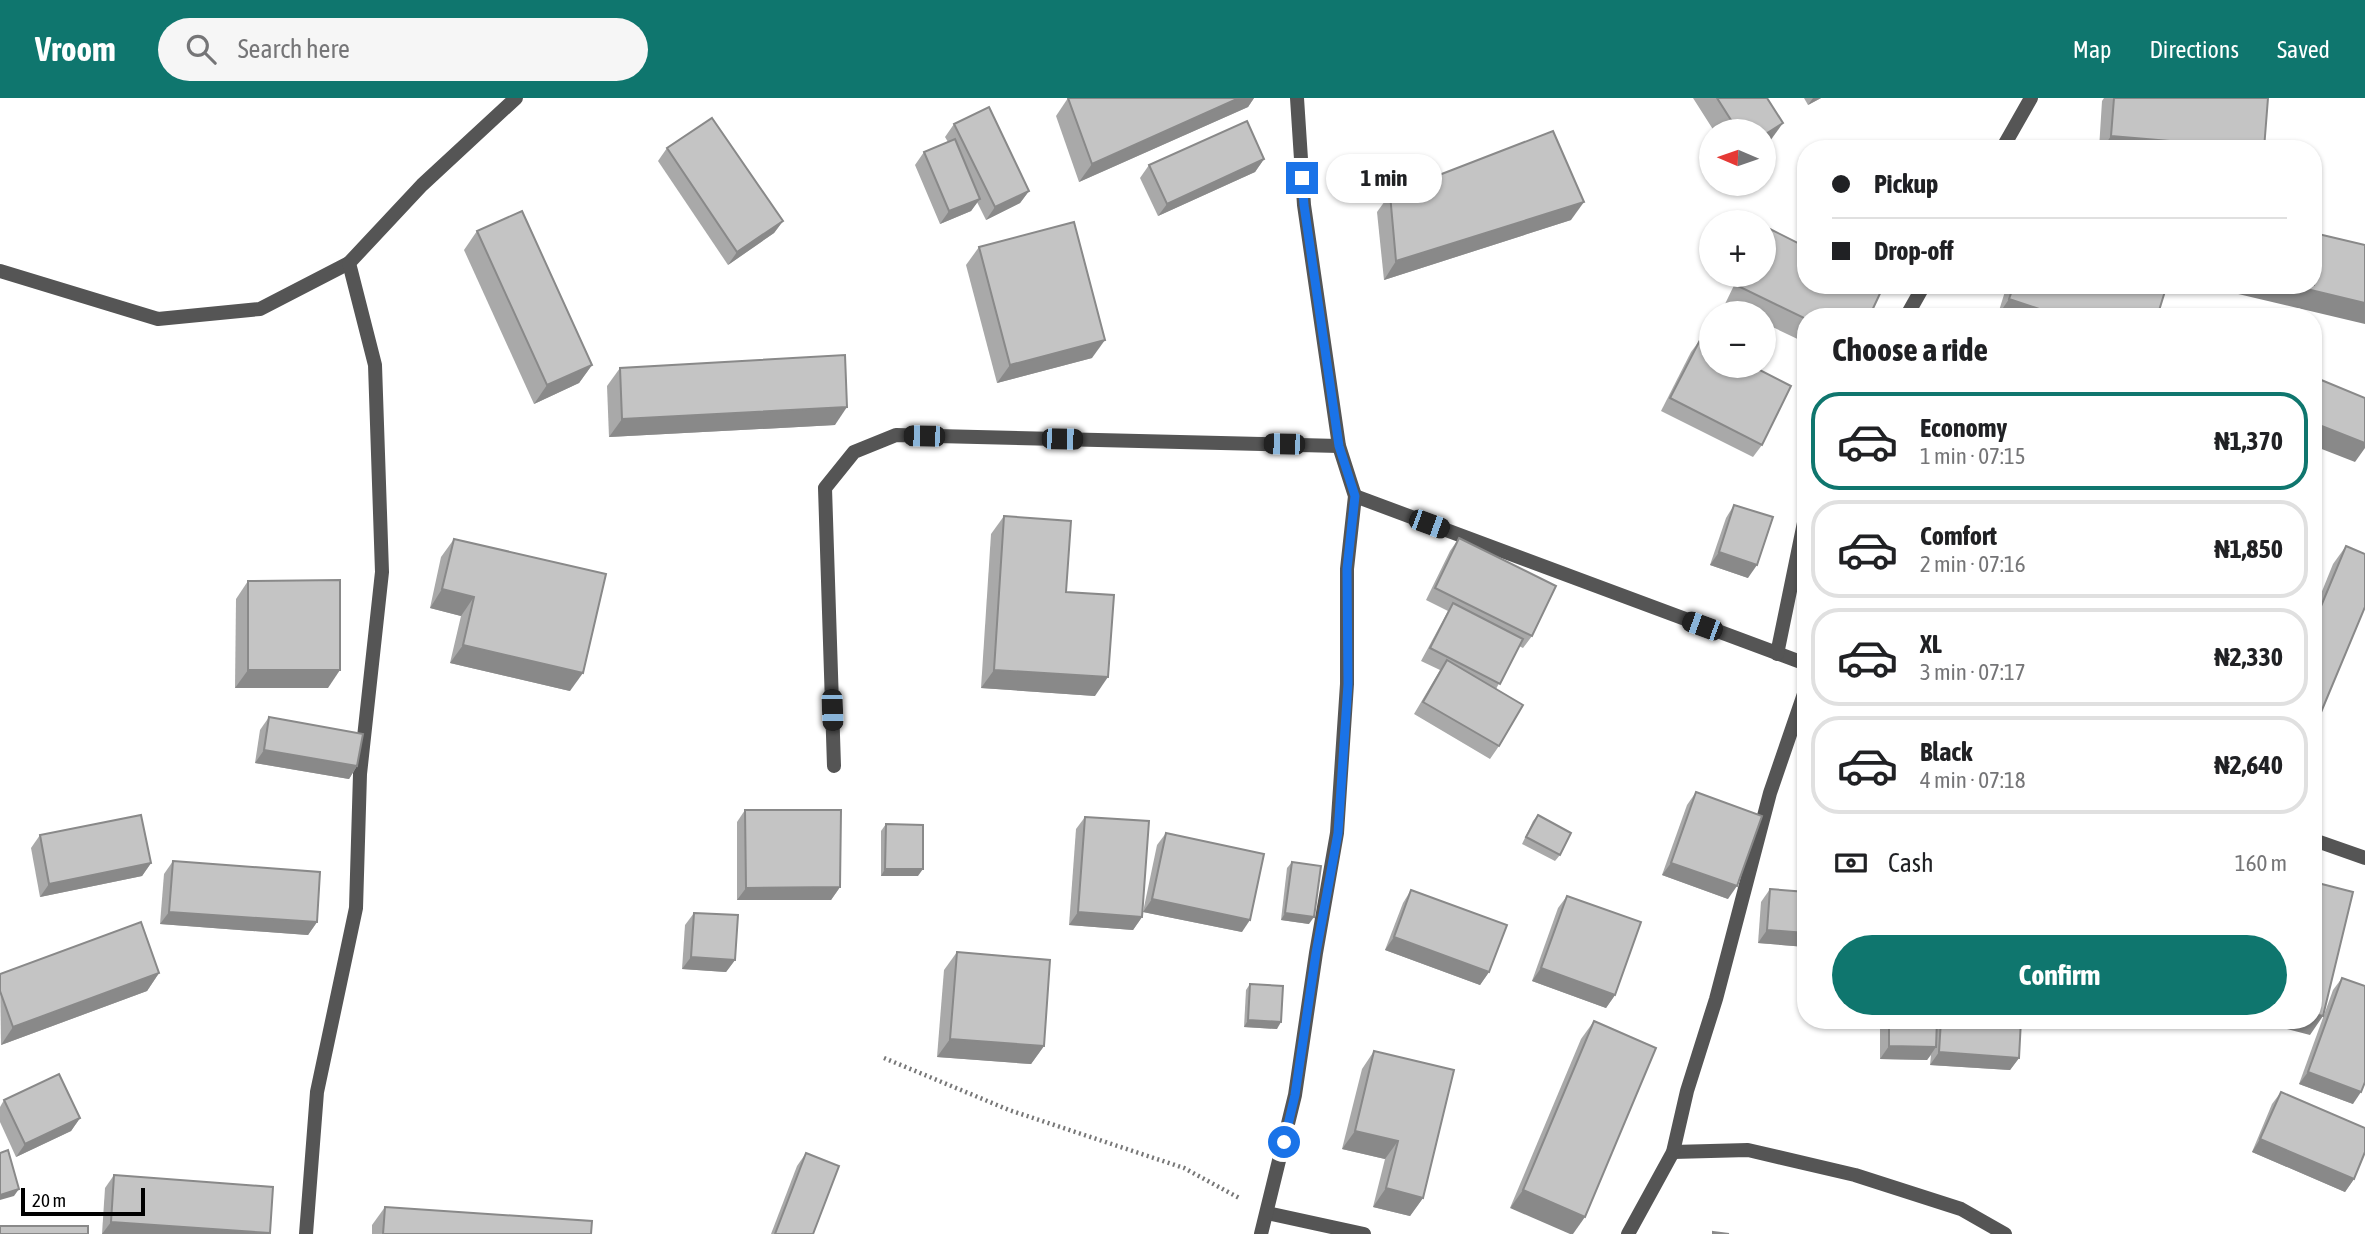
<!DOCTYPE html>
<meta charset="utf-8">
<style>
:root{--surface:#fff;--page:#f6f6f6;--text:#202124;--muted:#757577;--line:#e0e0e0;--accent:#0f766e}
body{margin:0;font-family:"Asap Condensed",sans-serif;background:var(--page);color:var(--text);height:100vh;display:flex;flex-direction:column;font-size:26px;white-space:nowrap}
*{box-sizing:border-box;margin:0}
p{font-size:23px;color:var(--muted)}
.icon{flex:none;width:38px;height:38px;fill:none;stroke:currentColor;stroke-width:2;stroke-linecap:round;stroke-linejoin:round}
.map{position:relative;flex:1;overflow:hidden}
.side{position:absolute;left:1797px;top:210px;width:525px;height:721px;display:flex;flex-direction:column;background:var(--surface);border-radius:28px;box-shadow:0 2px 5px #0004}
.side>*{flex:none}
.hud{position:absolute;left:1797px;top:42px;width:525px;height:154px;border-radius:28px;box-shadow:0 2px 5px #0004;display:grid;align-content:center;height:154px;padding:0 35px;background:var(--surface)}
.needle{width:46px;rotate:272deg}
.tools{position:absolute;left:1699px;top:21px;display:grid;gap:14px}
.tools a{display:grid;place-items:center;width:77px;height:77px;border-radius:50%;background:var(--surface);box-shadow:0 2px 5px #0004;font-size:35px}
.scale{position:absolute;left:21px;bottom:18px;width:124px;box-sizing:border-box;padding-left:7px;border:4px solid #000;border-top:0;font-size:19px;line-height:24px;white-space:nowrap;color:#000;-webkit-text-stroke:5px #fff;paint-order:stroke}
.end{position:absolute;width:32px;height:32px;margin:-16px;border:9px solid #1a73e8;background:#fff;box-shadow:0 0 0 4px #fff}
.from{border-radius:50%}
.bubble{position:absolute;height:49px;border-radius:24px;background:var(--surface);box-shadow:0 2px 5px #0004;font-size:23px;font-weight:700;line-height:49px;text-align:center}
.car{position:absolute;width:21px;height:42px;margin:-21px -10px;border-radius:9px;box-shadow:0 0 5px 2px #0007;background:linear-gradient(#222 24%,#8ab4d8 0 40%,#222 0 76%,#8ab4d8 0 86%,#222 0)}
.hud b{display:flex;align-items:center;gap:24px;height:66px;font-size:26px}
.hud b+b{border-top:2px solid var(--line)}
.hud i{width:18px;height:18px;background:var(--text)}
ul{padding:0;list-style:none}
li{display:flex;align-items:center;gap:21px;height:98px;margin:0 14px 10px;padding:0 21px;border:4px solid var(--line);border-radius:28px}
li div{flex:1}
li b{display:block;font-size:26px}
li em{font-style:normal;font-weight:700}
li.selected{border-color:var(--accent)}
li>.icon{width:63px;height:63px;stroke-width:1.5}
h2{padding:0 35px;font-size:32px;line-height:84px}
.pay{display:flex;align-items:center;gap:18px;height:77px;padding:0 35px;font-size:26px}
.pay p{margin-inline-start:auto}
.button{display:flex;gap:14px;margin-top:auto;padding:14px 35px}
.button a{flex:1;height:80px;border-radius:42px;background:var(--accent);color:#fff;font-size:28px;font-weight:700;line-height:80px;text-align:center}
header{display:flex;align-items:center;gap:42px;box-sizing:border-box;height:98px;padding:0 35px;background:var(--accent);color:#fff}
header strong{font-size:33px}
nav{display:flex;gap:38px;margin-inline-start:auto;font-size:24px}
.search{width:490px;height:63px;background:var(--page);display:flex;align-items:center;gap:18px;box-sizing:border-box;padding:0 24px;border-radius:38px;color:var(--muted);font-size:26px}
.map>svg:first-child{display:block}
.lines{fill:none;stroke-linecap:round;stroke-linejoin:round}
.path{stroke:#777;stroke-width:4.5;stroke-dasharray:2 3.5;stroke-linecap:butt}
.street{stroke:#555;stroke-width:14}
.wall{fill:#a9a9a9}
.shaded-wall{fill:#898989}
.building{fill:#c4c4c4;stroke:#898989;stroke-width:2}
.route{stroke:#1a73e8;stroke-width:9}
</style>
<header>
<strong>Vroom</strong>
<div class="search"><svg class="icon" aria-label="search" viewBox="0 0 24 24"><circle cx="10" cy="10" r="6"/><path d="M15 15l6 6"/></svg>Search here</div>
<nav><a>Map</a><a>Directions</a><a>Saved</a></nav>
</header>
<div class="map">
<svg width="2365" height="1136" viewBox="0 0 2365 1136">
<rect width="100%" height="100%" fill="#fff"/>
<g class="lines">
<path class="path" d="M884,960L1009,1012L1184,1070L1241,1101"/>
<g class="street">
<path d="M2002,51L2031,0"/>
<path d="M0,173L158,221L260,211L349,165"/>
<path d="M1906,219L1924,187"/>
<path d="M1355,398L1806,566"/>
<path d="M1777,556L1806,415"/>
<path d="M834,668L825,390L854,354L896,337L1339,348"/>
<path d="M2314,742L2365,760"/>
<path d="M1673,1054L1748,1052L1855,1077L1961,1111L2005,1136"/>
<path d="M1267,1115L1364,1136"/>
<path d="M306,1136L317,994L356,810L360,676L382,474L375,267L349,165L422,87L516,0"/>
<path d="M1261,1136L1295,997L1316,855L1337,735L1347,586V471L1355,398L1339,348L1304,107L1297,0"/>
<path d="M1628,1136L1673,1054L1687,993L1716,901L1770,695L1806,590"/>
</g>
</g>
<g class="wall">
<path d="M1068,0H1254L1248,9L1079,84L1056,18Z"/>
<path d="M1693,0H1767L1770,43L1764,47V33H1714Z"/>
<path d="M1804,0H1821L1808,7Z"/>
<path d="M2104,0H2268L2261,51H2099L2102,3Z"/>
<path d="M954,26L1029,93L1020,105L986,122L977,104L971,113L940,126L915,67L924,54L948,44L945,39Z"/>
<path d="M667,50L783,123L774,135L728,167L658,63Z"/>
<path d="M1264,61L1255,74L1158,118L1140,80L1149,67Z"/>
<path d="M1390,96L1571,122L1384,182L1377,114Z"/>
<path d="M477,133L592,267L579,285L534,306L464,152Z"/>
<path d="M979,149L1092,260L997,285L966,167Z"/>
<path d="M1739,177H1764L1806,219V245L1764,225V215H1745L1725,206Z"/>
<path d="M2007,187H2157V219H1997Z"/>
<path d="M1700,242L1762,347L1753,359L1661,313L1691,254Z"/>
<path d="M620,270L835,327L609,339L607,288Z"/>
<path d="M1734,407L1748,480L1710,467L1726,420Z"/>
<path d="M1004,418L1066,494L1095,598L981,590L991,436Z"/>
<path d="M1459,440L1532,538L1523,550L1519,548L1496,591L1499,648L1490,661L1414,616L1440,572L1421,563L1448,513L1426,502L1450,453Z"/>
<path d="M454,441L570,593L450,565L461,518L430,510L441,459Z"/>
<path d="M2346,448L2314,631V513L2333,466Z"/>
<path d="M248,483L328,590H235L236,501Z"/>
<path d="M269,619L357,668L349,681L255,665L260,632Z"/>
<path d="M1806,667V711L1800,710Z"/>
<path d="M1696,694L1728,801L1662,777L1687,707Z"/>
<path d="M745,712L840,789L831,802H737V724Z"/>
<path d="M1538,717L1560,757L1555,763L1522,746L1533,723Z"/>
<path d="M1085,719L1142,819L1133,832L1069,827L1076,731Z"/>
<path d="M886,726L918,778H881V733Z"/>
<path d="M1166,735L1242,834L1143,814L1157,747Z"/>
<path d="M40,737L151,765L142,778L40,799L31,750Z"/>
<path d="M173,763L317,824L308,837L160,826L164,776Z"/>
<path d="M1292,764L1309,826L1281,822L1287,770Z"/>
<path d="M1770,791L1806,794V849L1758,845L1761,804Z"/>
<path d="M1411,792L1489,874L1480,887L1385,852L1403,805Z"/>
<path d="M1567,798L1615,897L1606,910L1532,883L1558,810Z"/>
<path d="M694,815L735,862L726,874L682,871L685,827Z"/>
<path d="M957,854L1044,948L1031,966L937,959L944,872Z"/>
<path d="M159,875L147,893L1,947L0,876Z"/>
<path d="M2342,880L2353,1006L2299,986L2333,892Z"/>
<path d="M1250,886L1277,931L1244,929L1246,892Z"/>
<path d="M1880,922H2021L2019,960L2010,972L1930,967L1931,957L1927,962L1880,961Z"/>
<path d="M1594,923L1656,950L1510,1110L1581,941Z"/>
<path d="M1374,953L1423,1100L1410,1118L1373,1109L1385,1061L1342,1051L1362,971Z"/>
<path d="M2281,994L2354,1081L2345,1094L2252,1054L2272,1006Z"/>
<path d="M4,1002L80,1020L71,1033L16,1059L0,1024V1009Z"/>
<path d="M806,1055L813,1136H771L797,1068Z"/>
<path d="M114,1077L269,1136H102L105,1090Z"/>
<path d="M385,1109L591,1136H372V1127Z"/>
</g>
<g class="shaded-wall">
<path d="M1239,0H1254L1248,9L1079,84L1092,66Z"/>
<path d="M1813,0H1821L1808,7Z"/>
<path d="M1783,25L1770,43L1764,47V37Z"/>
<path d="M2111,38L2261,51H2102Z"/>
<path d="M1264,61L1255,74L1158,118L1167,106Z"/>
<path d="M1029,93L1020,105L986,122L995,109Z"/>
<path d="M980,101L971,113L940,126L949,113Z"/>
<path d="M1584,104L1571,122L1384,182L1396,163Z"/>
<path d="M783,123L774,135L728,167L737,154Z"/>
<path d="M2220,187H2290L2365,205V226L2217,191Z"/>
<path d="M2009,201L2063,219H1997Z"/>
<path d="M1105,242L1092,260L997,285L1010,267Z"/>
<path d="M592,267L579,285L534,306L547,287Z"/>
<path d="M847,309L835,327L609,339L622,321Z"/>
<path d="M2314,325L2365,345V350L2355,364L2314,348Z"/>
<path d="M1719,454L1757,467L1748,480L1710,467Z"/>
<path d="M442,491L474,499L461,518L430,510Z"/>
<path d="M463,547L583,575L570,593L450,565Z"/>
<path d="M248,572H340L328,590H235Z"/>
<path d="M994,572L1108,579L1095,598L981,590Z"/>
<path d="M264,652L357,668L349,681L255,665Z"/>
<path d="M1806,701V711L1800,710Z"/>
<path d="M151,765L142,778L40,799L49,786Z"/>
<path d="M1671,765L1737,788L1728,801L1662,777Z"/>
<path d="M885,771H923L918,778H881Z"/>
<path d="M840,789L831,802H737L746,790Z"/>
<path d="M1152,801L1250,822L1242,834L1143,814Z"/>
<path d="M169,814L317,824L308,837L160,826Z"/>
<path d="M1078,814L1142,819L1133,832L1069,827Z"/>
<path d="M1285,815L1314,819L1309,826L1281,822Z"/>
<path d="M1767,832L1806,835V849L1758,845Z"/>
<path d="M1394,839L1489,874L1480,887L1385,852Z"/>
<path d="M691,859L735,862L726,874L682,871Z"/>
<path d="M1541,870L1615,897L1606,910L1532,883Z"/>
<path d="M159,875L147,893L1,947L13,929Z"/>
<path d="M2314,916L2323,918L2310,937L2253,922H2314Z"/>
<path d="M1248,922L1281,924L1277,931L1244,929Z"/>
<path d="M950,941L1044,948L1031,966L937,959Z"/>
<path d="M1889,948L1936,949L1927,962L1880,961Z"/>
<path d="M1939,954L2019,960L2010,972L1930,967Z"/>
<path d="M2308,974L2361,994L2353,1006L2299,986Z"/>
<path d="M80,1020L71,1033L16,1059L25,1046Z"/>
<path d="M1355,1033L1398,1043L1385,1061L1342,1051Z"/>
<path d="M2260,1041L2354,1081L2345,1094L2252,1054Z"/>
<path d="M1386,1090L1423,1100L1410,1118L1373,1109Z"/>
<path d="M19,1091L14,1098L0,1102V1097Z"/>
<path d="M1523,1092L1585,1119L1573,1136H1570L1510,1110Z"/>
<path d="M111,1124L270,1135L269,1136H102Z"/>
</g>
<g class="building">
<path d="M1068,0H1239L1092,66Z"/>
<path d="M1717,0H1767L1783,25L1764,37V33H1738Z"/>
<path d="M2114,0H2268L2264,51L2111,38Z"/>
<path d="M989,9L1029,93L995,109L954,26Z"/>
<path d="M712,20L783,123L737,154L667,50Z"/>
<path d="M1247,23L1264,61L1167,106L1149,67Z"/>
<path d="M1553,33L1584,104L1396,163L1390,96Z"/>
<path d="M955,41L980,101L949,113L924,54Z"/>
<path d="M522,113L592,267L547,287L477,133Z"/>
<path d="M1074,124L1105,242L1010,267L979,149Z"/>
<path d="M1766,129L1806,149V187H1884L1869,219H1806V221L1738,188L1743,177H1764V133Z"/>
<path d="M2314,135L2365,147V205L2290,187H2314Z"/>
<path d="M2014,187H2157L2166,190L2157,219H2063L2009,201Z"/>
<path d="M1700,242L1712,248V268H1752L1791,288L1762,347L1670,300Z"/>
<path d="M845,257L847,309L622,321L620,270Z"/>
<path d="M2314,279L2365,300V345L2314,325Z"/>
<path d="M1734,407L1773,419L1757,467L1719,454Z"/>
<path d="M1004,418L1071,423L1066,494L1114,497L1108,579L994,572Z"/>
<path d="M1459,440L1556,488L1532,538L1435,490Z"/>
<path d="M454,441L606,476L583,575L463,547L474,499L442,491Z"/>
<path d="M2346,448L2365,456V509L2314,631V525Z"/>
<path d="M340,482V572H248V483Z"/>
<path d="M1453,505L1523,541L1500,586L1430,550Z"/>
<path d="M1447,562L1523,607L1499,648L1423,604Z"/>
<path d="M269,619L363,636L357,668L264,652Z"/>
<path d="M1696,694L1762,718L1737,788L1671,765Z"/>
<path d="M745,712H841L840,789L746,790Z"/>
<path d="M141,717L151,765L49,786L40,737Z"/>
<path d="M1538,717L1571,735L1560,757L1526,739Z"/>
<path d="M1085,719L1149,723L1142,819L1078,814Z"/>
<path d="M886,726L923,727V771H885Z"/>
<path d="M1166,735L1264,756L1250,822L1152,801Z"/>
<path d="M173,763L320,774L317,824L169,814Z"/>
<path d="M1292,764L1321,768L1314,819L1285,815Z"/>
<path d="M2314,784L2353,794L2323,918L2314,916Z"/>
<path d="M1770,791L1806,794V835L1767,832Z"/>
<path d="M1411,792L1507,827L1489,874L1394,839Z"/>
<path d="M1567,798L1641,824L1615,897L1541,870Z"/>
<path d="M694,815L738,817L735,862L691,859Z"/>
<path d="M141,824L159,875L13,929L0,893V876Z"/>
<path d="M957,854L1050,862L1044,948L950,941Z"/>
<path d="M2342,880L2365,888V984L2361,994L2308,974Z"/>
<path d="M1250,886L1283,888L1281,924L1248,922Z"/>
<path d="M1889,922H1937L1936,949L1889,948Z"/>
<path d="M1941,922H2021L2019,960L1939,954Z"/>
<path d="M1594,923L1656,950L1585,1119L1523,1092Z"/>
<path d="M1374,953L1454,972L1423,1100L1386,1090L1398,1043L1355,1033Z"/>
<path d="M59,976L80,1020L25,1046L4,1002Z"/>
<path d="M2281,994L2365,1030V1054L2354,1081L2260,1041Z"/>
<path d="M8,1052L19,1091L0,1097V1055Z"/>
<path d="M806,1055L839,1068L813,1136H775Z"/>
<path d="M114,1077L273,1089L270,1135L111,1124Z"/>
<path d="M385,1109L592,1123L591,1136H383Z"/>
<rect x="0" y="1128" width="88" height="8"/>
<path d="M1713,1134L1729,1136H1713Z"/>
</g>
<g class="lines">
<path class="route" d="M1284,1044L1295,997L1316,855L1338,735L1348,586L1347,471L1355,398L1339,348L1304,107L1302,80"/>
</g>
</svg>
<div class="tools">
<a><svg class="needle" viewBox="-14 -14 28 28"><path d="M0-13l5 13h-10z" fill="#e53935"/><path d="M0 13l5-13h-10z" fill="#757577"/></svg></a>
<a>+</a>
<a>−</a>
</div>
<div class="scale">20 m</div>
<i class="end from" style="left:1284px;top:1044px"></i>
<i class="end" style="left:1302px;top:80px"></i>
<div class="bubble" style="left:1326px;top:56px;width:116px">1 min</div>
<i class="car" style="left:924px;top:338px;rotate:271deg"></i>
<i class="car" style="left:1062px;top:341px;rotate:91deg"></i>
<i class="car" style="left:1284px;top:346px;rotate:271deg"></i>
<i class="car" style="left:1429px;top:426px;rotate:110deg"></i>
<i class="car" style="left:1702px;top:528px;rotate:290deg"></i>
<i class="car" style="left:832px;top:612px;rotate:178deg"></i>
<div class="hud">
<b><i class="from"></i>Pickup</b>
<b><i></i>Drop-off</b>
</div>
<section class="side">
<h2>Choose a ride</h2>
<ul>
<li class="selected"><svg class="icon" aria-label="car" viewBox="0 0 24 24"><path d="M5 17H2v-5l4-1 3-4h7l3 4 3 1v5h-3M9 17h6M6 11h13"/><circle cx="7" cy="17" r="2"/><circle cx="17" cy="17" r="2"/></svg><div><b>Economy</b><p>1 min · 07:15</p></div><em>₦1,370</em></li>
<li><svg class="icon" aria-label="car" viewBox="0 0 24 24"><path d="M5 17H2v-5l4-1 3-4h7l3 4 3 1v5h-3M9 17h6M6 11h13"/><circle cx="7" cy="17" r="2"/><circle cx="17" cy="17" r="2"/></svg><div><b>Comfort</b><p>2 min · 07:16</p></div><em>₦1,850</em></li>
<li><svg class="icon" aria-label="car" viewBox="0 0 24 24"><path d="M5 17H2v-5l4-1 3-4h7l3 4 3 1v5h-3M9 17h6M6 11h13"/><circle cx="7" cy="17" r="2"/><circle cx="17" cy="17" r="2"/></svg><div><b>XL</b><p>3 min · 07:17</p></div><em>₦2,330</em></li>
<li><svg class="icon" aria-label="car" viewBox="0 0 24 24"><path d="M5 17H2v-5l4-1 3-4h7l3 4 3 1v5h-3M9 17h6M6 11h13"/><circle cx="7" cy="17" r="2"/><circle cx="17" cy="17" r="2"/></svg><div><b>Black</b><p>4 min · 07:18</p></div><em>₦2,640</em></li>
</ul>
<div class="pay"><svg class="icon" aria-label="cash" viewBox="0 0 24 24"><path d="M3 7h18v10H3z"/><circle cx="12" cy="12" r="2"/></svg>Cash<p>160 m</p></div>
<div class="button"><a>Confirm</a></div>
</section>
</div>
